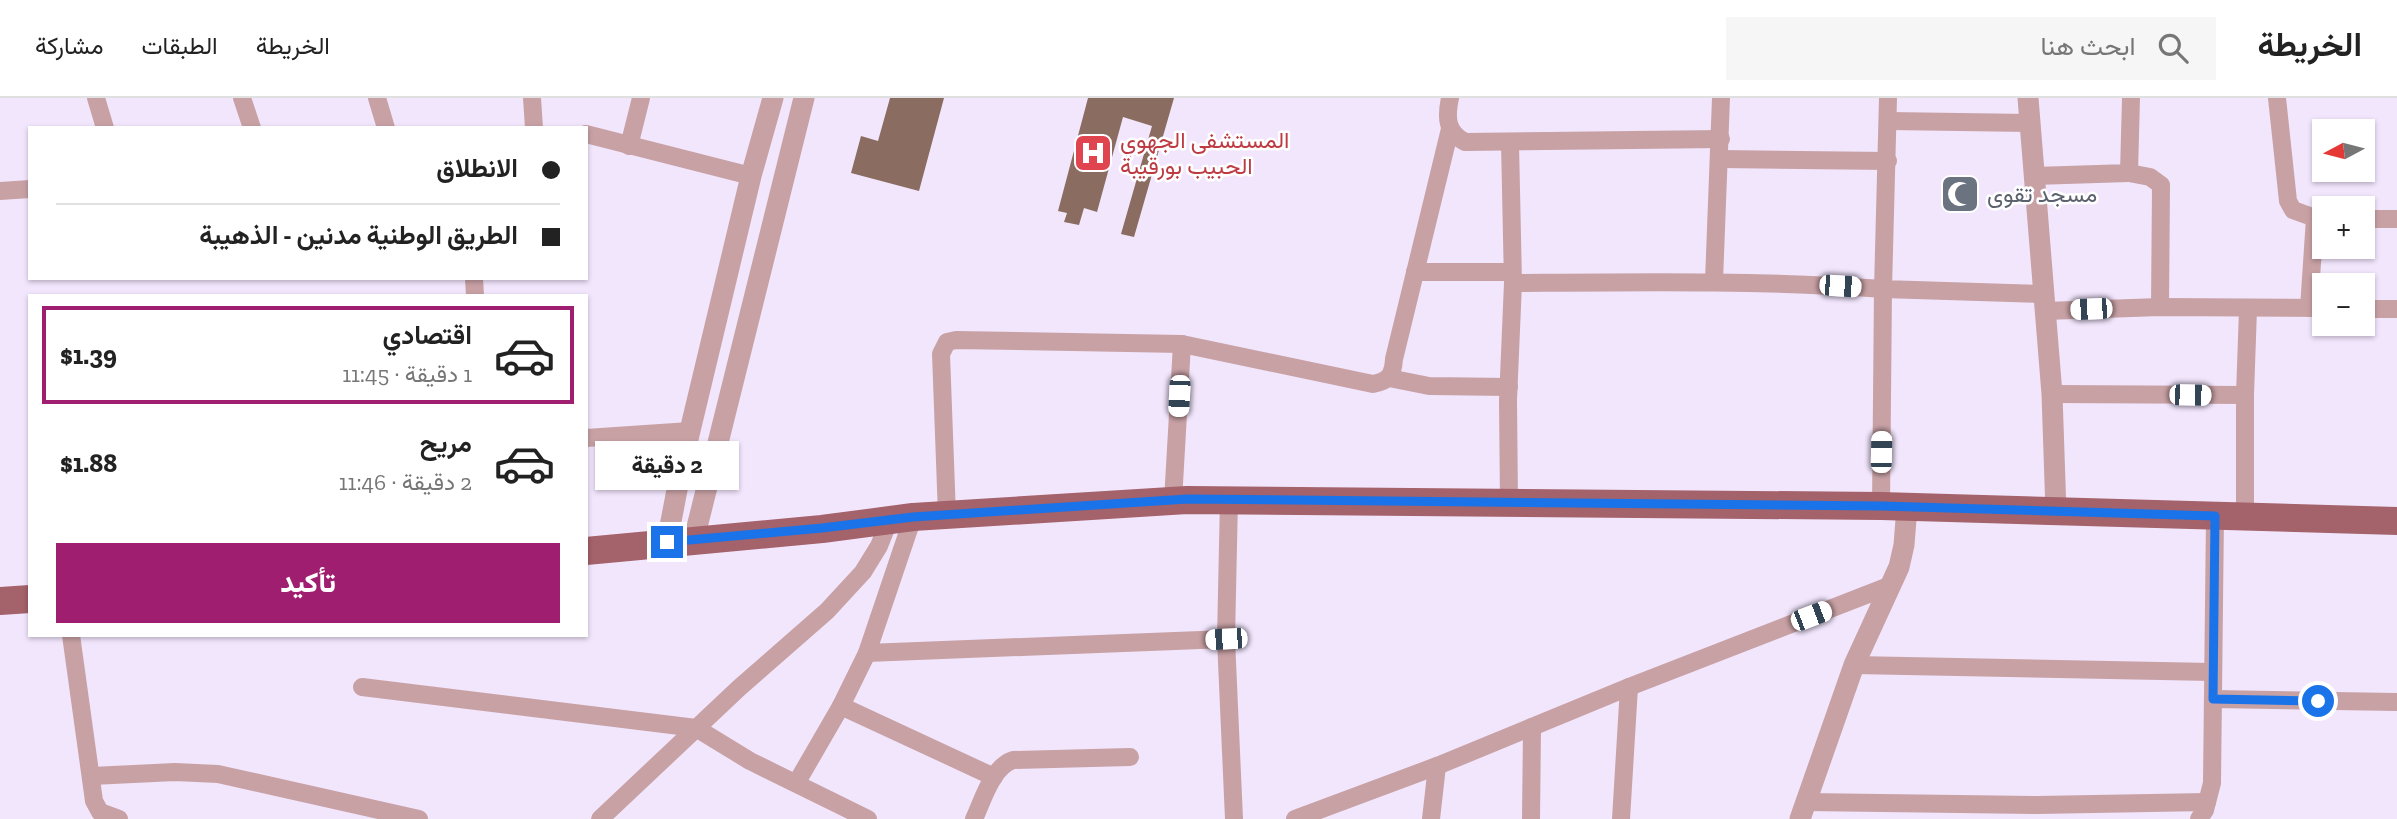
<!DOCTYPE html>
<html lang="ar">
<meta charset="utf-8">
<style>
:root{--surface:#fff;--page:#f6f6f6;--text:#222;--muted:#767676;--line:#e0e0e0;--accent:#a01e6f}
body{margin:0;font-family:"Zilla Slab",Vazirmatn,serif;background:var(--page);color:var(--text);direction:rtl;height:100vh;display:flex;flex-direction:column;font-size:26px;white-space:nowrap}
*{box-sizing:border-box;margin:0}
p{font-size:23px;color:var(--muted)}
.icon{flex:none;width:38px;height:38px;fill:none;stroke:currentColor;stroke-width:2;stroke-linecap:round;stroke-linejoin:round}
.map{position:relative;flex:1;overflow:hidden;direction:ltr}
.side{position:absolute;left:28px;top:196px;width:560px;height:343px;display:flex;flex-direction:column;background:var(--surface);border-radius:0px;box-shadow:0 2px 5px #0004;direction:rtl}
.side>*{flex:none}
.guide{position:absolute;left:28px;top:28px;width:560px;height:154px;border-radius:0px;box-shadow:0 2px 5px #0004;direction:rtl;display:grid;align-content:center;height:154px;padding:0 28px;background:var(--surface)}
.needle{width:46px;rotate:263deg}
.fabs{position:absolute;left:2312px;top:21px;display:grid;gap:14px}
.fabs a{display:grid;place-items:center;width:63px;height:63px;border-radius:0px;background:var(--surface);box-shadow:0 2px 5px #0004;font-size:35px}
.end{position:absolute;width:32px;height:32px;margin:-16px;border:9px solid #1a73e8;background:#fff;box-shadow:0 0 0 4px #fff}
.from{border-radius:50%}
.bubble{position:absolute;height:49px;border-radius:0px;background:var(--surface);box-shadow:0 2px 5px #0004;font-size:23px;font-weight:800;line-height:49px;text-align:center;direction:rtl}
.car{position:absolute;width:21px;height:42px;margin:-21px -10px;border-radius:9px;box-shadow:0 0 5px 2px #0007;background:linear-gradient(#fff 24%,#345 0 40%,#fff 0 76%,#345 0 86%,#fff 0)}
.guide b{display:flex;align-items:center;gap:24px;height:66px;font-size:26px}
.guide b+b{border-top:2px solid var(--line)}
.guide i{width:18px;height:18px;background:var(--text)}
ul{padding:12px 0 0;list-style:none}
li{display:flex;align-items:center;gap:21px;height:98px;margin:0 14px 10px;padding:0 14px;border:4px solid transparent;border-radius:0px}
li div{flex:1}
li b{display:block;font-size:26px}
li em{font-style:normal;font-weight:800}
li.current{border-color:var(--accent)}
li>.icon{width:63px;height:63px;stroke-width:1.5}
.action{display:flex;gap:14px;margin-top:auto;padding:14px 28px}
.action a{flex:1;height:80px;border-radius:0px;background:var(--accent);color:#fff;font-size:28px;font-weight:800;line-height:80px;text-align:center}
header{display:flex;align-items:center;gap:42px;box-sizing:border-box;height:98px;padding:0 35px;background:var(--surface);border-bottom:2px solid var(--line)}
header strong{font-size:33px}
nav{display:flex;gap:38px;margin-inline-start:auto;font-size:24px}
.search{width:490px;height:63px;background:var(--page);display:flex;align-items:center;gap:18px;box-sizing:border-box;padding:0 24px;border-radius:0px;color:var(--muted);font-size:26px}
.map>svg:first-child{display:block}
.building{fill:#8a6c60}
.lines{fill:none;stroke-linecap:round;stroke-linejoin:round}
.minor{stroke:#c8a1a5;stroke-width:18}
.tertiary{stroke:#c8a1a5;stroke-width:21}
.primary{stroke:#a4626a;stroke-width:28}
.route{stroke:#1a73e8;stroke-width:9}
.labels{text-anchor:middle;dominant-baseline:central;stroke-width:5;stroke-linejoin:round;paint-order:stroke}
.health-label{font-size:23px;fill:#be3a42;stroke:#fff;text-anchor:start}
.worship-label{font-size:23px;fill:#5b616d;stroke:#fff;text-anchor:start}
</style>
<header>
<strong>الخريطة</strong>
<div class="search"><svg class="icon" aria-label="search" viewBox="0 0 24 24"><circle cx="10" cy="10" r="6"/><path d="M15 15l6 6"/></svg>ابحث هنا</div>
<nav><a>الخريطة</a><a>الطبقات</a><a>مشاركة</a></nav>
</header>
<div class="map">
<svg width="2397" height="721" viewBox="0 0 2397 721">
<rect width="100%" height="100%" fill="#f2e6fd"/>
<g class="building">
<path d="M890,0H944L919,93L851,75L861,38L878,43Z"/>
<path d="M1088,0H1174L1134,139L1121,136L1152,28L1123,19L1097,114L1084,110L1079,127L1064,124L1067,115L1058,113Z"/>
</g>
<g class="lines">
<g class="minor">
<path d="M96,0L105,30"/>
<path d="M242,0L252,30"/>
<path d="M377,0L386,30"/>
<path d="M532,0L534,30"/>
<path d="M1450,0C1446,19 1446,34 1465,44L1721,41"/>
<path d="M1888,0L1883,191L2043,196"/>
<path d="M2277,0L2288,103L2293,112L2315,120"/>
<path d="M1888,23L2030,25"/>
<path d="M586,36L751,78"/>
<path d="M1510,45L1513,185"/>
<path d="M629,48L641,0"/>
<path d="M1720,61L1888,63"/>
<path d="M2129,75L2150,79L2161,87L2160,209"/>
<path d="M2034,78L2129,75L2131,0"/>
<path d="M0,93L30,91"/>
<path d="M2362,121H2397"/>
<path d="M1415,174H1512"/>
<path d="M474,180L475,198"/>
<path d="M1714,183L1721,0"/>
<path d="M2309,210L2315,120H2324"/>
<path d="M2362,211H2397"/>
<path d="M2045,213L2160,209L2324,210"/>
<path d="M1389,280L1429,288L1509,289"/>
<path d="M2052,296L2245,297"/>
<path d="M586,340L690,333"/>
<path d="M1229,401L1226,541L1234,721"/>
<path d="M1173,403L1182,246"/>
<path d="M1509,404L1508,302L1513,185C1637,184 1760,182 1883,191L1881,408"/>
<path d="M947,417L941,256L947,244L956,242L1182,246L1373,286C1389,283 1393,277 1394,261L1450,31"/>
<path d="M2245,419V297L2248,211"/>
<path d="M71,537L94,703L100,714L119,721"/>
<path d="M867,555L1226,541"/>
<path d="M1854,567L2212,574"/>
<path d="M362,589L696,630L750,663L868,721"/>
<path d="M2213,601L2397,604"/>
<path d="M841,608L994,679"/>
<path d="M92,678L175,674L218,676L419,721"/>
<path d="M797,684L841,608L867,555L913,419"/>
<path d="M1805,704L2037,707L2207,704"/>
<path d="M600,721L739,590L827,513L863,474L879,448L889,423"/>
<path d="M974,721C983,702 992,669 1013,662L1130,659"/>
<path d="M1295,721L1437,668L1629,589L1889,488"/>
<path d="M1431,721L1437,668"/>
<path d="M1531,721L1532,629"/>
<path d="M1621,721L1629,589"/>
<path d="M2199,721L2205,712L2212,685L2215,418"/>
</g>
<g class="tertiary">
<path d="M2028,0L2052,296L2056,414"/>
<path d="M694,441L804,0"/>
<path d="M667,444L682,366L751,78L773,0"/>
<path d="M1800,721L1854,567L1899,469L1904,447L1907,409"/>
</g>
<g class="primary">
<path d="M586,453L822,431L913,419L1187,402L1881,408L2397,423"/>
<path d="M0,503L30,501"/>
</g>
</g>
<g class="lines">
<path class="route" d="M667,444L822,430L913,419L1187,401L1881,408L2215,418L2213,601L2318,603"/>
</g>
<defs>
<symbol id="hospital-square" viewBox="-11 -11 22 22"><rect x="-9" y="-9" width="18" height="18" rx="4" fill="#e0444e" stroke="#fff"/><path d="M-5-5h3v3.5h4V-5h3V5h-3V1.5h-4V5h-3Z" fill="#fff"/></symbol>
<symbol id="mosque-square" viewBox="-11 -11 22 22"><rect x="-9" y="-9" width="18" height="18" rx="4" fill="#6b7280" stroke="#fff"/><path d="M3.5-4.9A6 6 0 1 0 3.5 4.9A5 5 0 1 1 3.5-4.9Z" fill="#fff"/></symbol>
</defs>
<g fill-rule="evenodd">
<use href="#hospital-square" x="1071" y="33" width="44" height="44"/>
<use href="#mosque-square" x="1938" y="74" width="44" height="44"/>
</g>
<g class="labels">
<g class="health-label">
<text x="1120" y="42">المستشفى الجهوي<tspan x="1120" dy="26">الحبيب بورقيبة</tspan></text>
</g>
<g class="worship-label">
<text x="1987" y="96">مسجد تقوى</text>
</g>
</g>
</svg>
<div class="fabs">
<a><svg class="needle" viewBox="-14 -14 28 28"><path d="M0-13l5 13h-10z" fill="#e53935"/><path d="M0 13l5-13h-10z" fill="#767676"/></svg></a>
<a>+</a>
<a>−</a>
</div>
<i class="end from" style="left:2318px;top:603px"></i>
<i class="end" style="left:667px;top:444px"></i>
<div class="bubble" style="left:595px;top:343px;width:144px">2 دقيقة</div>
<i class="car" style="left:1840px;top:188px;rotate:94deg"></i>
<i class="car" style="left:2091px;top:211px;rotate:268deg"></i>
<i class="car" style="left:2190px;top:297px;rotate:91deg"></i>
<i class="car" style="left:1179px;top:298px;rotate:183deg"></i>
<i class="car" style="left:1881px;top:354px;rotate:1deg"></i>
<i class="car" style="left:1811px;top:518px;rotate:69deg"></i>
<i class="car" style="left:1226px;top:541px;rotate:267deg"></i>
<div class="guide">
<b><i class="from"></i>الانطلاق</b>
<b><i></i>الطريق الوطنية مدنين - الذهيبة</b>
</div>
<section class="side">
<ul>
<li class="current"><svg class="icon" aria-label="car" viewBox="0 0 24 24"><path d="M5 17H2v-5l4-1 3-4h7l3 4 3 1v5h-3M9 17h6M6 11h13"/><circle cx="7" cy="17" r="2"/><circle cx="17" cy="17" r="2"/></svg><div><b>اقتصادي</b><p>1 دقيقة · 11:45</p></div><em>$1.39</em></li>
<li><svg class="icon" aria-label="car" viewBox="0 0 24 24"><path d="M5 17H2v-5l4-1 3-4h7l3 4 3 1v5h-3M9 17h6M6 11h13"/><circle cx="7" cy="17" r="2"/><circle cx="17" cy="17" r="2"/></svg><div><b>مريح</b><p>2 دقيقة · 11:46</p></div><em>$1.88</em></li>
</ul>
<div class="action"><a>تأكيد</a></div>
</section>
</div>
